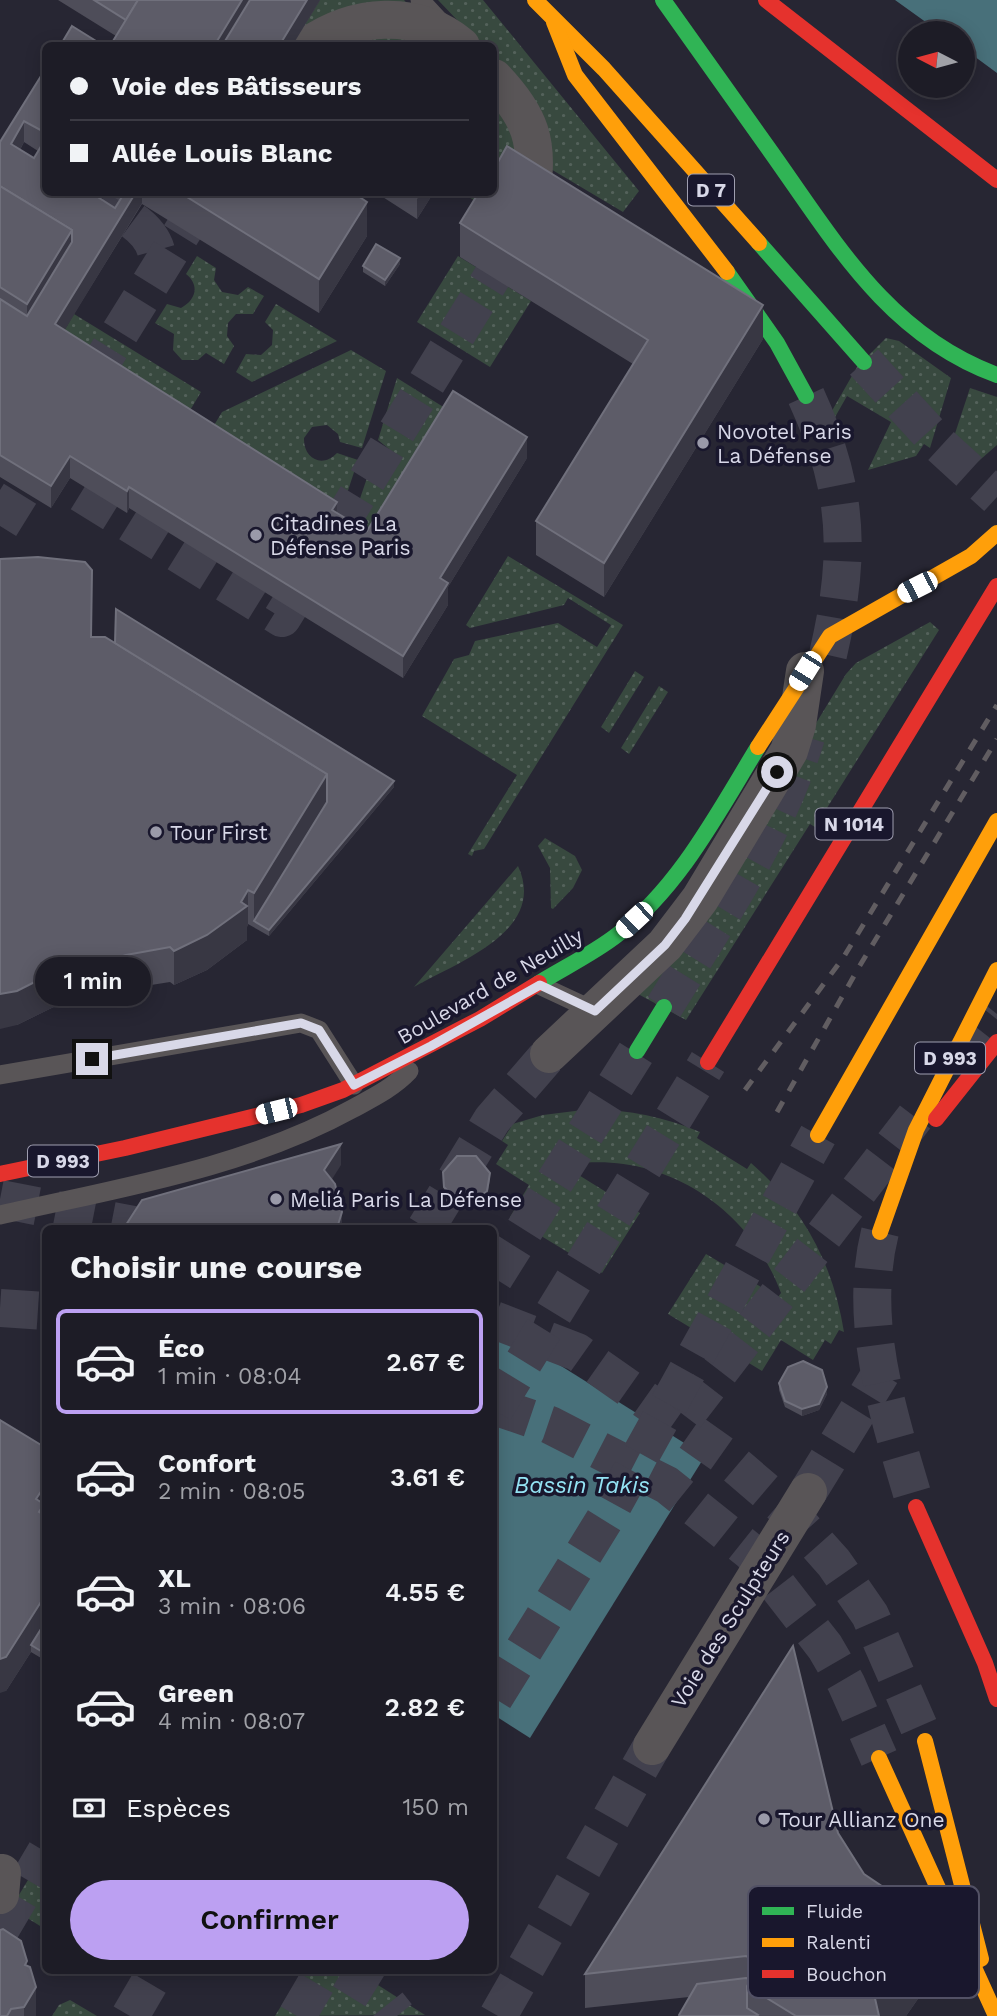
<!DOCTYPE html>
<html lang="fr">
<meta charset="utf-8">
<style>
:root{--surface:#1d1c26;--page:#2a2932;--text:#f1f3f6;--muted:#a0a1a7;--line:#3b3a43;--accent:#bca0f2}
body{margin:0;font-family:"Work Sans",sans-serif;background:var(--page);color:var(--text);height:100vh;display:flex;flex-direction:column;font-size:26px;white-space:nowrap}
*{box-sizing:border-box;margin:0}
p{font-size:23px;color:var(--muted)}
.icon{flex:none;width:38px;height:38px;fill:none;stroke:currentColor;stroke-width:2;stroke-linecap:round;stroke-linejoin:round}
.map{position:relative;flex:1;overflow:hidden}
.panel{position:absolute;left:42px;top:1225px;width:455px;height:749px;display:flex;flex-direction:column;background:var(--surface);border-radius:10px;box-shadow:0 4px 18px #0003,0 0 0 2px var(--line)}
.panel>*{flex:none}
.hud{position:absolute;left:42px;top:42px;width:455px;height:154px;border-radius:10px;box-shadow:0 4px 18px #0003,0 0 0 2px var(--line);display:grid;align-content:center;height:154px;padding:0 28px;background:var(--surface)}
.needle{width:46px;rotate:276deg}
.controls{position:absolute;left:898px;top:21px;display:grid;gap:14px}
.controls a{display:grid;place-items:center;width:77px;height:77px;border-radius:50%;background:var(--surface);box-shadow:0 4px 18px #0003,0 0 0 2px var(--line);font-size:35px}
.end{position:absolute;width:32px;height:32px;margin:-16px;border:9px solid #d8d8e8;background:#111;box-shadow:0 0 0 4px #111}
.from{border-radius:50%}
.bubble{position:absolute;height:49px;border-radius:24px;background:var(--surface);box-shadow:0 4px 18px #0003,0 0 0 2px var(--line);font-size:23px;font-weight:600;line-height:49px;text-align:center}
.car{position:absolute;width:21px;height:42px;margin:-21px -10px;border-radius:9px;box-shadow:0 0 5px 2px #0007;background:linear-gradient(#fff 24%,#345 0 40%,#fff 0 76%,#345 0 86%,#fff 0)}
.hud b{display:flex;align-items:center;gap:24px;height:66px;font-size:26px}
.hud b+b{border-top:2px solid var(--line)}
.hud i{width:18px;height:18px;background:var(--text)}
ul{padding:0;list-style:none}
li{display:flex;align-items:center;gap:21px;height:105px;margin:0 14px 10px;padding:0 14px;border:4px solid transparent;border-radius:10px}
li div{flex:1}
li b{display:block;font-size:26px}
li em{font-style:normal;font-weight:600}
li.active{border-color:var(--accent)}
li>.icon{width:63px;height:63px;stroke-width:1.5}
h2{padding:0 28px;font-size:32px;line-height:84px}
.pay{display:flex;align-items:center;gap:18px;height:77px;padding:0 28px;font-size:26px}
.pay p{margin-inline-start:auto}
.action{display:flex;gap:14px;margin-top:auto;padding:14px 28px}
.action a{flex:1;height:80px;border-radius:42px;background:var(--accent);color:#111;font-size:28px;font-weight:600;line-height:80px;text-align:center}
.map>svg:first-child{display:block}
.grass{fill:url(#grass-dots)}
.water{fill:#48707a}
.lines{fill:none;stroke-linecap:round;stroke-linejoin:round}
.street-tunnel{stroke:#42414e;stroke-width:38;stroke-dasharray:38 19;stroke-linecap:butt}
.secondary-tunnel{stroke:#42414e;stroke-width:38;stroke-dasharray:38 19;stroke-linecap:butt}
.primary-tunnel{stroke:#42414e;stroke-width:38;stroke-dasharray:38 19;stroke-linecap:butt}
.highway-tunnel{stroke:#42414e;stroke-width:38;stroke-dasharray:38 19;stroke-linecap:butt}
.lane{stroke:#595557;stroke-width:19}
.street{stroke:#595557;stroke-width:38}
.fast{stroke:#30b455;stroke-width:16}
.slow{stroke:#ff9f0a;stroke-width:16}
.jam{stroke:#e5322d;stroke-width:16}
.rail{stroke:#615d61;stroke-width:5;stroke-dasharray:12 12;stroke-linecap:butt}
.wall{fill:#4e4d59;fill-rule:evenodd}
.shaded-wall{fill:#383743}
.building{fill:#5d5c68;stroke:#70707c;stroke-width:2}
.route{stroke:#d8d8e8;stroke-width:9}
.poi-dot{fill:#9a9aa9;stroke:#19172d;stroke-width:2.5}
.labels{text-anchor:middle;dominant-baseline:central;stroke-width:7;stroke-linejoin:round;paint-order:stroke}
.shield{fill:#19172d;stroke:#9f9eb0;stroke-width:2}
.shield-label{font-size:19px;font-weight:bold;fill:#d8d8e8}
.poi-label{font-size:21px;fill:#d8d8e8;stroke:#19172d;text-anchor:start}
.street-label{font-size:21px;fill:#d8d8e8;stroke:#19172d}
.water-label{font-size:23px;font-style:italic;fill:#94e3f4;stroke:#19172d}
.key{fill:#19172d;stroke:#525165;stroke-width:2}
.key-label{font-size:19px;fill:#d8d8e8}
</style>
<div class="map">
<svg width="997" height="2016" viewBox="0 0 997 2016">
<defs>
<pattern id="grass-dots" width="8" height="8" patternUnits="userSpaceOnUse" patternTransform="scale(1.75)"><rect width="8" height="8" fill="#38493f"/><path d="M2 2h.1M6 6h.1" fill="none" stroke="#54625b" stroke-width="1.8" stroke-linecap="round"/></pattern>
</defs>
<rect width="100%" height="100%" fill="#272633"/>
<g class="grass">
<path d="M320,0H404L412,9L293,44Z"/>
<path d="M438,0H483L639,191L623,212L549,168L517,84L494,59V46L481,45Z"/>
<path d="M368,31L437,46H327Z"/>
<path d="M494,95L522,142L489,209L462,193L494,192Z"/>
<path d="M197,256L216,268L214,280L222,292L238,295L248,287L264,296L253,314H236L228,323L227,336L234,346L224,364L206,353L198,360H182L173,350L174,334L155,323L167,304L181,308C196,300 200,285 186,274Z"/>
<path d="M458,256L531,301L490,367L417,322Z"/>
<path d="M276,304L337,341L252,382L236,372L246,354L261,355L272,345L273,330L265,322Z"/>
<path d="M74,314L201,392L180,427L55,346Z"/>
<path d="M886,338L899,341L951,378L930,448L924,444L916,456L868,470L891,422L847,396L826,433L821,430L857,367Z"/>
<path d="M351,350L386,371L362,448L340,442L338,434L327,425L312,427L304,438C303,458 322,469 337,453L358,460L337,524L204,442L222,412Z"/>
<path d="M397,378L453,413L367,553L349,531L368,475L383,473L390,463L389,449L378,440Z"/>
<path d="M970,388L997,397V445L973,466L954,473L944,467Z"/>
<path d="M508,556L623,625L484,849L474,851L472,856L468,854L517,775L422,716L454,659L469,655L475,641L558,623L597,647L611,625L568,598L564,605L470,628L466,625Z"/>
<path d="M930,622L939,630L815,827L810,824L686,1020L638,994L679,948L846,674L856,663Z"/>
<path d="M635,671L644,677L609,733L601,727Z"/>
<path d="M659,686L668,692L629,754L621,748Z"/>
<path d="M545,838L575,856L582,870L573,888L553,909L551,908L550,868L538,846Z"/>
<path d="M518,866C548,931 458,962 414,987Z"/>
<path d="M591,1109C629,1110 665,1117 700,1132L697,1138L747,1169L751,1163C804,1209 833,1264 844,1332L839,1330L831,1344L825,1340L813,1360L781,1340L762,1371L668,1314L706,1254L778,1297L781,1293C749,1207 663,1151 572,1164L569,1169L640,1213L602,1273L510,1217L529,1185L496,1164L508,1145L502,1141L511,1127L509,1125L543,1115Z"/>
<path d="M45,1852V1929L11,1908Z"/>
<path d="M303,1970L356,1971L425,2015L275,2016Z"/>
<path d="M70,2000L97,2016H52L59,2005Z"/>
</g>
<g class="water">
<path d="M895,0H997V73L963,48L962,33H941Z"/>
<path d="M494,1324L705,1456L530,1738L494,1715Z"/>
</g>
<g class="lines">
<g class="street-tunnel">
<path d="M84,192C119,214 167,228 156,276"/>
<path d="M43,456V466L47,472L282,618L519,233"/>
<path d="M0,526L207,192"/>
<path d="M426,1228L492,1120L549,1054"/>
<path d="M808,1492L881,1373"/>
<path d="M0,1930L46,1852"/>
<path d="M343,1970L377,1991L397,2016"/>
<path d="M498,2016L652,1746"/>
</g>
<g class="secondary-tunnel">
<path d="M0,1199L149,1228"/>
<path d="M494,1320L577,1352L726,1457L783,1506L834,1563L870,1615L925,1741"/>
</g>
<g class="primary-tunnel">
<path d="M864,362L941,446L997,497"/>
<path d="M880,1232C857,1324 890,1419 916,1507"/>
<path d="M0,1308L46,1311"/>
<path d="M494,1406L550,1425L667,1485L752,1553L825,1647L846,1683L879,1758"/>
</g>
<g class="highway-tunnel">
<path d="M806,396C850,492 851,557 827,659"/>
<path d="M664,1007C717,920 776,836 806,737"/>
<path d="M959,1062L997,1014"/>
<path d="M494,1278L637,1051"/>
<path d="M494,1410L708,1062"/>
<path d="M685,1416L915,1117"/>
<path d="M494,1698L608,1514L818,1135"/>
<path d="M130,2016L157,1970"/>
<path d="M297,2016L324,1970"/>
</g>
<g class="lane">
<path d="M420,0L443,25"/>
<path d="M539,985L595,1011"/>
<path d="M0,1075L301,1023L319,1030L354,1085"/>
<path d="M0,1215C118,1188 245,1168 352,1109C372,1098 393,1088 409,1071"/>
</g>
<g class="street">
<path d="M308,46C354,14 416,8 461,46"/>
<path d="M494,78C530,116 540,142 531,195"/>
<path d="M549,1054L665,945L700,899L789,751L797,725L805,671"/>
<path d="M652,1746L808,1492"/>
<path d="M0,1895L2,1873"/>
</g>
<g class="fast">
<path d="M663,0C699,51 735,101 771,152C835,242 888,335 997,375"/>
<path d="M759,243L864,362"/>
<path d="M727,272L777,343L806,396"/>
<path d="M539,983C565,967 594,953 617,935C680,886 717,814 758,747"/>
<path d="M637,1051L664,1007"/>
</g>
<g class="slow">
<path d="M535,0L604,69L759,243"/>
<path d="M554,22L575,75L727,272"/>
<path d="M758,747L830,636L971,556L997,533"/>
<path d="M818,1135L997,821"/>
<path d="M880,1232L916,1130L997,970"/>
<path d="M925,1741L981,1959"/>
<path d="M879,1758L996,2016"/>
</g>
<g class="jam">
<path d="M766,0L997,180"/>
<path d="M708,1062L997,586"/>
<path d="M936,1119L997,1042"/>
<path d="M0,1174L125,1148L301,1105L343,1090L480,1019L539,983"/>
<path d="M916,1507L985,1663L997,1699"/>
</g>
<g class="rail">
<path d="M745,1090L843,958L997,705"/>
<path d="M777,1112L859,967L997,739"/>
</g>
</g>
<g class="wall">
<path d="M58,0H320L292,46H110L116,36Z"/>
<path d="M46,68V192H352L367,236L319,313L142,204L64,330L337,513L367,531L527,458L448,587V605L403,678L129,508L127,513L70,478L51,508L0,477V142ZM24,142L38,151L34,158L20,150ZM107,193L120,201L115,208L102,200Z"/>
<path d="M375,192H434L417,219Z"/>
<path d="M460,223L763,339L604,597L536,555V521L633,364L460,257Z"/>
<path d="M400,264L385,286L363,272V266Z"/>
<path d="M92,604V637L115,643L394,787L269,936L248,924L247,927V940L207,970L174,985L170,982L126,989L79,1003L74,997L17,1025Z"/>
<path d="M443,1172L490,1179L487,1197L475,1207H457L444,1193Z"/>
<path d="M779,1383L827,1394L819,1410L802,1416L785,1407L779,1390Z"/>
<path d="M46,1448V1661L31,1652L6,1691Z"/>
<path d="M838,1833L924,1974L920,1996L906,2016H679L689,1997L585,2008V1974Z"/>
<path d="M27,1966L36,2016H0Z"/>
</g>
<g class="shaded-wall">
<path d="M242,0H261L235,46H214Z"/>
<path d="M307,0H320L292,46H279Z"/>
<path d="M24,121V142L11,166V144Z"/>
<path d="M94,192H107L93,216V194Z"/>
<path d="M136,192H142V203L55,346V324Z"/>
<path d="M420,192H434L417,219V197Z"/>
<path d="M367,202V236L319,313V279Z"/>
<path d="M72,230V264L27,338V304Z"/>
<path d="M400,258V264L385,286V280Z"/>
<path d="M763,305V339L604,597V563Z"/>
<path d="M527,437V458L448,587V605L403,678V656L440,578Z"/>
<path d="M70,456V478L51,508V486Z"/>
<path d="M129,487V508L127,513V491Z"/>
<path d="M337,502V524L332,510Z"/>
<path d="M92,570V604L91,672V637Z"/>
<path d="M327,774V809L254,921V893Z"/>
<path d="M394,781V787L269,936V930Z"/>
<path d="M248,890V924L247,927V940L207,970L174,985V951L241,902Z"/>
<path d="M126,955V989L79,1003V969Z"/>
<path d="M74,962V997L17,1025L0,1029V994Z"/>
<path d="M341,1144V1165L324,1192V1170Z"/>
<path d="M490,1173L487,1197L475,1207V1200Z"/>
<path d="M342,1212V1228H337Z"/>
<path d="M827,1387V1394L819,1410L802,1416V1409Z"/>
<path d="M46,1484V1518L44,1538L36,1499Z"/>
<path d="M46,1594V1628L31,1645V1652L6,1691L0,1693V1659Z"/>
<path d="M924,1940V1974L920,1996L906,2016H874V1994Z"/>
<path d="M36,1987V2016H24V2007Z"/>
</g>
<g class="building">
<path d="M94,0H138L126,20Z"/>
<path d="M138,0H242L214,46H110Z"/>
<path d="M250,0H307L279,46H222Z"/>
<path d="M72,26L104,46H60Z"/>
<path d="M46,68V133L24,121L11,144L34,158L46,138V192H94L93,194L115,208L125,192H136L55,324L337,502L332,510L367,531L453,391L527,437L440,578L448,583L403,656L129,487L127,491L70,456L51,486L0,455V299L27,316L72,242V230L0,186V142Z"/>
<path d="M507,146L763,305L604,563L536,521L648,340L460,223L479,192H494V169Z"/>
<path d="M0,186L72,230L27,304L0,287Z"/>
<path d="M179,192H352L367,202L319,279Z"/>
<path d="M410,192H420L417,197Z"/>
<path d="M376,244L400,258L385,280L363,266Z"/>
<path d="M38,557L85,562L92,570L91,637H105L327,774L254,893L248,890L241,902L247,906L207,935L174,951L170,947L126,955L79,969L74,962L17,991L0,994V559Z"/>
<path d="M116,609L394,781L269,930L254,921L327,802V774L115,643Z"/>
<path d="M341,1144L324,1170L335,1184L342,1212L337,1228H124L142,1200Z"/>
<path d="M457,1156H476L490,1173L487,1191L475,1200H457L444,1187L443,1172Z"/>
<path d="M803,1361L822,1370L827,1387L819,1404L802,1409L785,1401L779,1383L788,1367Z"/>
<path d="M0,1420L46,1448V1484L36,1499L44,1504L39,1512L46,1516V1594L6,1657L0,1659Z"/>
<path d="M46,1621V1654L31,1645Z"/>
<path d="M793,1646L838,1833L864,1874L901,1899L913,1913L924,1940L920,1962L906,1982L874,1994L879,2016H796L747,1986L761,1963L746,1956L585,1974Z"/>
<path d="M3,1929L21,1941L27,1961L25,1965L30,1967L36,1987L24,2007L11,2009L7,2016H0V1930Z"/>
<path d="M746,1978L751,1980L747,1986V2008L758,2015L757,2016H680L679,2015L697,1984Z"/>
</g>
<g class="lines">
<path class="route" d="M92,1059L301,1023L319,1030L354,1085L431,1046L540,985L595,1011L665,945L685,919L777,772"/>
</g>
<g class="poi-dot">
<circle cx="703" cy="443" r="7"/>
<circle cx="256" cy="535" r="7"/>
<circle cx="156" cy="832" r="7"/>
<circle cx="276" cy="1199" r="7"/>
<circle cx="764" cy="1819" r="7"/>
</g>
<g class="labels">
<g class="shield">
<rect x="688" y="174.5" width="46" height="31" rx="5"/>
<rect x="815.5" y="808.5" width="77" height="31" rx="5"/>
<rect x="915" y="1042.5" width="70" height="31" rx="5"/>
<rect x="28" y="1145.5" width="70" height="31" rx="5"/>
</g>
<g class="shield-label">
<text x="711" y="190">D 7</text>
<text x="854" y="824">N 1014</text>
<text x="950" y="1058">D 993</text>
<text x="63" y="1161">D 993</text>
</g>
<g class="poi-label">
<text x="717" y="431">Novotel Paris<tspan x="717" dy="24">La Défense</tspan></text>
<text x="270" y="523">Citadines La<tspan x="270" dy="24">Défense Paris</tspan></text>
<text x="170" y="832">Tour First</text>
<text x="290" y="1199">Meliá Paris La Défense</text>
<text x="778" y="1819">Tour Allianz One</text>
</g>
<g class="street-label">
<text transform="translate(490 986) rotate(-30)">Boulevard de Neuilly</text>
<text transform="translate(730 1619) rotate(-58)">Voie des Sculpteurs</text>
</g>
<g class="water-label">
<text x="582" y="1485">Bassin Takis</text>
</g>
</g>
<rect x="748" y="1886" width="231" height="112" rx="10" class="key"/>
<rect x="762" y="1907" width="32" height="8" fill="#30b455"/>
<rect x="762" y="1938" width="32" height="9" fill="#ff9f0a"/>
<rect x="762" y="1970" width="32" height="8" fill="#e5322d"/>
<g class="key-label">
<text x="806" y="1918">Fluide</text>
<text x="806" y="1949">Ralenti</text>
<text x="806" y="1981">Bouchon</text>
</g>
</svg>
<div class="controls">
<a><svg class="needle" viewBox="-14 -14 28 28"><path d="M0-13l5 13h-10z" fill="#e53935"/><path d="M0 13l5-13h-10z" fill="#a0a1a7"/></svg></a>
</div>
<i class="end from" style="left:777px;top:772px"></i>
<i class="end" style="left:92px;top:1059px"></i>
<div class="bubble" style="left:35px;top:957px;width:116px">1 min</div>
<i class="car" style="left:917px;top:587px;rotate:243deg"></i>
<i class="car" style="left:805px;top:671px;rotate:212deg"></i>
<i class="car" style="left:634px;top:920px;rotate:227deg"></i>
<i class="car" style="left:276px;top:1111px;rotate:256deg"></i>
<div class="hud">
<b><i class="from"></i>Voie des Bâtisseurs</b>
<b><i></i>Allée Louis Blanc</b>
</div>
<section class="panel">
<h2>Choisir une course</h2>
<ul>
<li class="active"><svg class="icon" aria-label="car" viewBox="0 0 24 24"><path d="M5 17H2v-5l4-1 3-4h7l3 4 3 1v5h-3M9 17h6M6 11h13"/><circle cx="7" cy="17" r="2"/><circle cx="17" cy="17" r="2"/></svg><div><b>Éco</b><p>1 min · 08:04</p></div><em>2.67 €</em></li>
<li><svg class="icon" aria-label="car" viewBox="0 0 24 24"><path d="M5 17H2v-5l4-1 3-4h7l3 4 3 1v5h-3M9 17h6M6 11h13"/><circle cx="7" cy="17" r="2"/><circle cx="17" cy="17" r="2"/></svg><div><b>Confort</b><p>2 min · 08:05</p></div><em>3.61 €</em></li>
<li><svg class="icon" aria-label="car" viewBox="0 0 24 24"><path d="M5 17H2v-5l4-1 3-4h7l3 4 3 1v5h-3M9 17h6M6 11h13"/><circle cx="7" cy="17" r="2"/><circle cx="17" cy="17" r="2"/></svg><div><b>XL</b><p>3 min · 08:06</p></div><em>4.55 €</em></li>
<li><svg class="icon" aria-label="car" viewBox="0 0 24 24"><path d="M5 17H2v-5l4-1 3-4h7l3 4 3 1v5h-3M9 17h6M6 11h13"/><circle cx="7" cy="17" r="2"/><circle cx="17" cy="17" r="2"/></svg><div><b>Green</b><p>4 min · 08:07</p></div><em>2.82 €</em></li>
</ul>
<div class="pay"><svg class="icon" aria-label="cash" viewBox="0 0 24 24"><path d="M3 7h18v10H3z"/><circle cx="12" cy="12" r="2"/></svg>Espèces<p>150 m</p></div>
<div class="action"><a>Confirmer</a></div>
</section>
</div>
